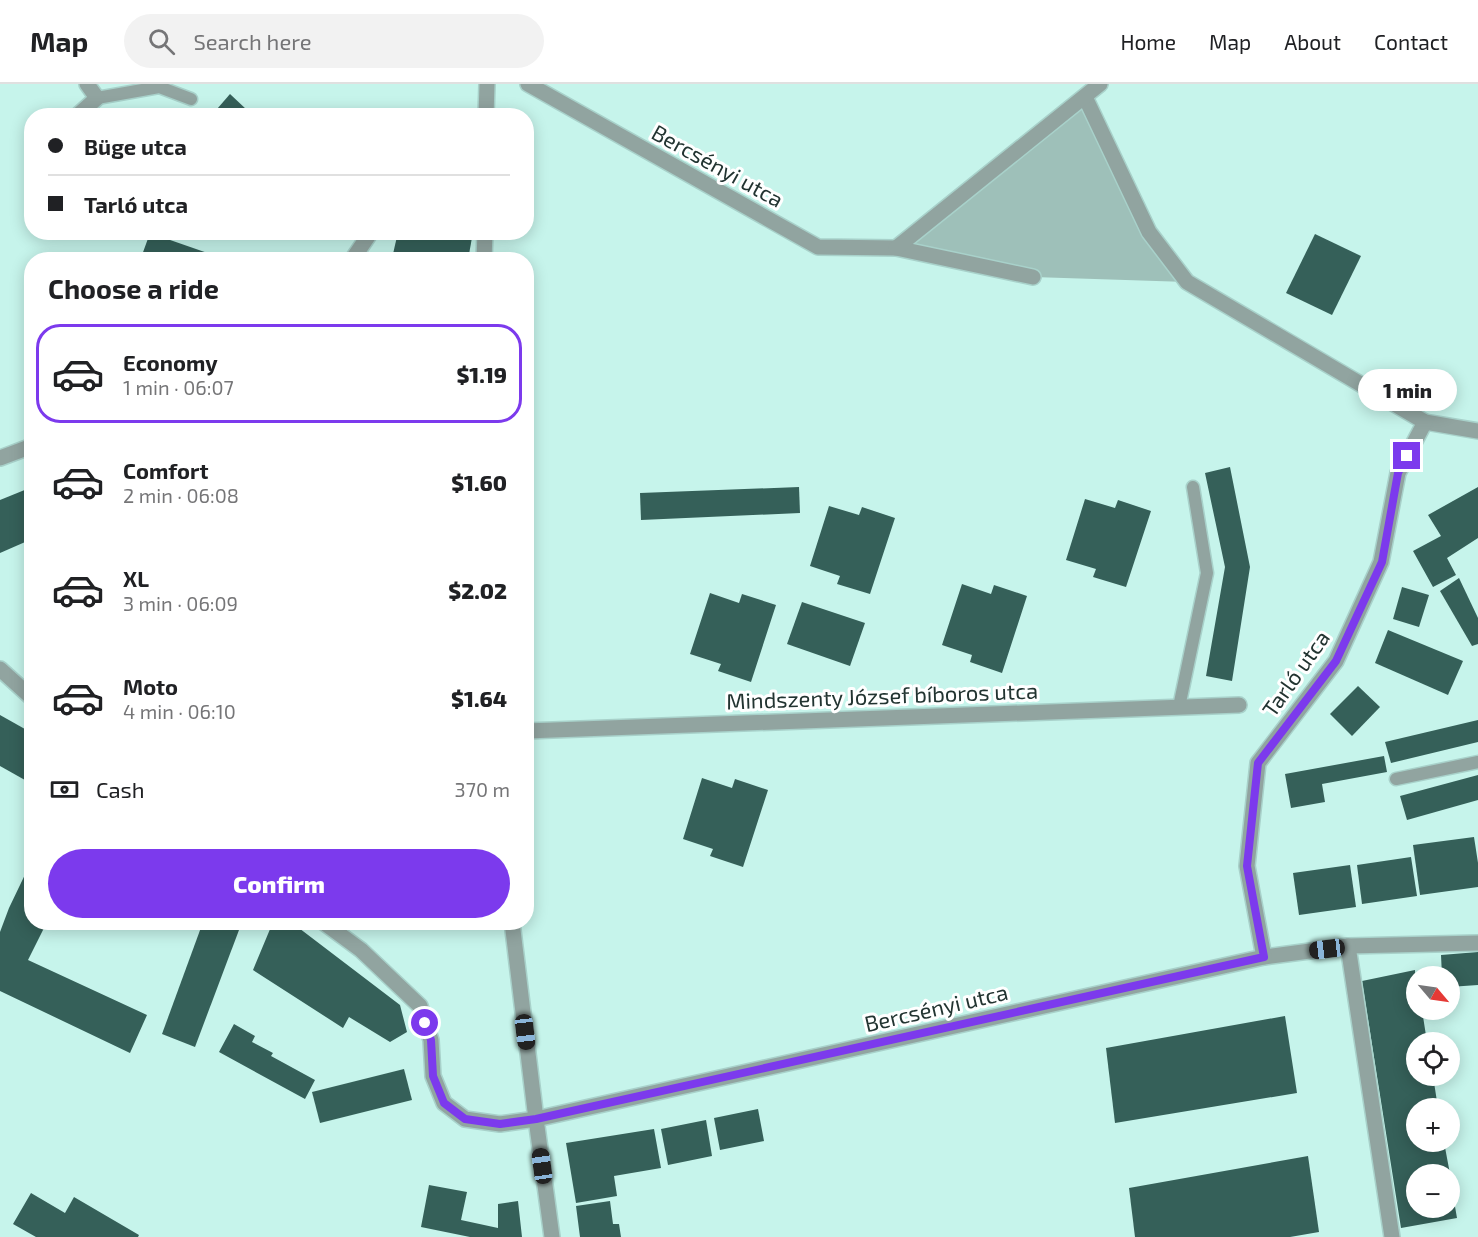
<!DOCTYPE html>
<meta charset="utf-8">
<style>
:root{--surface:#fff;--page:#f2f2f2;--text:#202124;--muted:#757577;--line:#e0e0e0;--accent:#7c3aed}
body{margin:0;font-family:"Exo 2",sans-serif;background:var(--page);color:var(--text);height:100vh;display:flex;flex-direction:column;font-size:22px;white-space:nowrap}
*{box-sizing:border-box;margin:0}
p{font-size:20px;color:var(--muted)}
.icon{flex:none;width:33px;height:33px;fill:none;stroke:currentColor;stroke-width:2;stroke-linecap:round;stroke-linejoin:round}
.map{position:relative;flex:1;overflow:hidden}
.side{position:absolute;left:24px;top:168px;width:510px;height:678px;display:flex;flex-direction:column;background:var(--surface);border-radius:24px;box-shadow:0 3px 15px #0003}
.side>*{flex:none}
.top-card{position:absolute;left:24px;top:24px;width:510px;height:132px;border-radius:24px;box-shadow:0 3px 15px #0003;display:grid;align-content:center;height:132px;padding:0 24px;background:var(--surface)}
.needle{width:39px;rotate:119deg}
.controls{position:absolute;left:1406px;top:882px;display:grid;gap:12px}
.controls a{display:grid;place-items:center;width:54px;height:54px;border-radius:50%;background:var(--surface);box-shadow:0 3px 15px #0003;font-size:30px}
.end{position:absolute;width:27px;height:27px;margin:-14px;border:8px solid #7c3aed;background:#fff;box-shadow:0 0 0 3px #fff}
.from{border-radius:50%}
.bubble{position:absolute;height:42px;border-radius:21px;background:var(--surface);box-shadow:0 3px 15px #0003;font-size:20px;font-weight:800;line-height:42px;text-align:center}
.car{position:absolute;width:18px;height:36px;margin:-18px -9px;border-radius:8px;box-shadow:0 0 4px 2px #0007;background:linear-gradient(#222 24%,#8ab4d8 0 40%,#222 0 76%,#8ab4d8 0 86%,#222 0)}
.top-card b{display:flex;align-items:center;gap:21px;height:57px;font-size:22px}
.top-card b+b{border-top:2px solid var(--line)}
.top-card i{width:15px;height:15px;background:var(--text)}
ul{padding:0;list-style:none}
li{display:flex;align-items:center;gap:18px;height:99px;margin:0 12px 9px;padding:0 12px;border:3px solid transparent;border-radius:24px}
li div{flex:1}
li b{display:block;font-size:22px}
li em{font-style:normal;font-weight:800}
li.selected{border-color:var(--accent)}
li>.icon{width:54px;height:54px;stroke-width:1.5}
h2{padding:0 24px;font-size:27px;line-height:72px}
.pay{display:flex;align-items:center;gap:15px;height:66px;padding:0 24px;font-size:22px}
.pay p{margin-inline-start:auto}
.action{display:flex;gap:12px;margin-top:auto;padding:12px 24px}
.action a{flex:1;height:69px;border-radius:36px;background:var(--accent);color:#fff;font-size:24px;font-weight:800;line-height:69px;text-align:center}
header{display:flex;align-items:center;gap:36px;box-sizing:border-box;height:84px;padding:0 30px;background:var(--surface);border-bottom:2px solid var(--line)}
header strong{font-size:28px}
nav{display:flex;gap:33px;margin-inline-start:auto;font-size:21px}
.search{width:420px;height:54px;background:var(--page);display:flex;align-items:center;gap:15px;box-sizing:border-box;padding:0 21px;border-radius:33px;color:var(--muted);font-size:22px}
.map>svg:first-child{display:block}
.green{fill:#9ec0b9}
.building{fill:#356059}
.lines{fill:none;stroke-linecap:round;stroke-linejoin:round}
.lane-casing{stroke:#a8d1ca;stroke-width:15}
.street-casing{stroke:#a8d1ca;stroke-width:18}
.lane{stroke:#91a4a0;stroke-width:12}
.street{stroke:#91a4a0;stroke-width:15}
.route{stroke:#7c3aed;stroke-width:8}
.labels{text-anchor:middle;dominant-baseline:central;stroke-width:6;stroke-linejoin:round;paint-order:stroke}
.street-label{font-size:22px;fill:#223431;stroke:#fff}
</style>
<header>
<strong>Map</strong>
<div class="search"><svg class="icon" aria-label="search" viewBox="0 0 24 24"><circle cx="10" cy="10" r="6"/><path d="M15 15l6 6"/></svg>Search here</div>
<nav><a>Home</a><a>Map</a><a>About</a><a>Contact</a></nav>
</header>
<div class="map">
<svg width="1478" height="1153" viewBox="0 0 1478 1153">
<rect width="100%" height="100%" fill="#c6f4eb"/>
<path class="green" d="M1085,13L1149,148L1187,198L1033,193L896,164Z"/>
<g class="building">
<path d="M230,10L247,26L242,32H211Z"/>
<path d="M398,148H473L468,176H420L393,170Z"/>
<path d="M150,149L219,173L220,169L238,176H156L142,171Z"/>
<path d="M1315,150L1361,172L1332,231L1286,209Z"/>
<path d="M1230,383L1250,483L1232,597L1206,592L1225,483L1205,389Z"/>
<path d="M32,403V455L0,469V416Z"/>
<path d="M799,403L800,429L641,436L640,409Z"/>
<path d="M1478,403V454L1447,474L1456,491L1433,503L1413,467L1441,452L1428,431Z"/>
<path d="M1085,415L1115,424L1118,416L1151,427L1126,503L1093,493L1096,485L1066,476Z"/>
<path d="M829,422L859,431L862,423L895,434L870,510L837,500L840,492L810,482Z"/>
<path d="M1459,494L1478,534V560L1472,562L1440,507Z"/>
<path d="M962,500L991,510L994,501L1027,512L1002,589L970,578L972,571L942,561Z"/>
<path d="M1402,503L1429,511L1419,543L1393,535Z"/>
<path d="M710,509L739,519L742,510L776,521L751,598L718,587L721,580L690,570Z"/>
<path d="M802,518L865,539L850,582L787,560Z"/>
<path d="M1388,546L1463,577L1448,611L1375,579Z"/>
<path d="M1358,602L1380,623L1352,652L1330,630Z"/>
<path d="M0,631L32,649V700L0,682Z"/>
<path d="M1478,636V658L1391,679L1385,658Z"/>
<path d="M1384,672L1387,688L1322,700L1325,718L1291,724L1285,690Z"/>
<path d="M1478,691V716L1407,736L1400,712Z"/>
<path d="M702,694L732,704L735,695L768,706L743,783L710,772L713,765L683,755Z"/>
<path d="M1474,753L1478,779V803L1420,811L1413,761Z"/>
<path d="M1411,773L1417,812L1362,820L1357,781Z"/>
<path d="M32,776V838H47L28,876L147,931L130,969L0,907V848L9,824Z"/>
<path d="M1350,781L1356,823L1299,831L1293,789Z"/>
<path d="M203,838H242L195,963L162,950Z"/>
<path d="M273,838H291L400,921L407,948L390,958L349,933L343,944L253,886Z"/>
<path d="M1478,868V901L1449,903V892H1442L1441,871Z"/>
<path d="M1415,886L1416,926H1422L1427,958H1416V992H1433L1438,1024H1416V1058H1444L1450,1090H1416V1124H1449V1094H1450L1457,1134L1401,1144L1362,897Z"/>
<path d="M1285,932L1297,1009L1115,1039L1106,964Z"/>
<path d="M234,940L255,952L252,958L273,969L271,972L315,996L305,1015L219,968Z"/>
<path d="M404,985L412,1016L320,1039L312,1008Z"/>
<path d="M758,1025L764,1057L720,1066L714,1034Z"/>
<path d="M706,1036L712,1072L668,1081L661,1045Z"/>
<path d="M654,1045L661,1084L614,1092L617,1112L576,1119L566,1059Z"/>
<path d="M1308,1072L1319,1148L1290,1153H1135L1129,1104Z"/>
<path d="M429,1101L467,1108L461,1136L498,1144V1120L518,1117L522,1153H470L421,1143Z"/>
<path d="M31,1109L65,1129L74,1113L139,1151L138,1153H36L13,1140Z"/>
<path d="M610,1117L613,1140H619L621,1153H580L576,1122Z"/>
</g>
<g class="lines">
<defs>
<g id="lane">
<path d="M97,14L159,3L191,15"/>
<path d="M1179,623L1207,489L1193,403"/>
<path d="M1396,695L1478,678"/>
</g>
<g id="street">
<path d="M528,0L818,163L896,164L1033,193"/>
<path d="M1085,13L1149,148L1187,198L1425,338L1478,347"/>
<path d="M77,32L97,14L87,0"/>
<path d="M486,32L487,0"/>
<path d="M896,164L1100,0"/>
<path d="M352,176L371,148"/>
<path d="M484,176L485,148"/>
<path d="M0,374L32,362"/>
<path d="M0,585L32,614"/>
<path d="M526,647L1239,621"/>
<path d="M323,838L361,866L420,922L431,956L433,992L444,1019L465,1035L500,1040L536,1035L1264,873L1348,862L1478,859"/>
<path d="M512,838L536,1035L552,1153"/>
<path d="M1348,862L1392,1153"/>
<path d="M1264,873L1247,782L1258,679L1336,577L1381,478L1398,389L1425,338"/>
</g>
</defs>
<use href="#lane" class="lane-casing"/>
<use href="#street" class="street-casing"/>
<use href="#lane" class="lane"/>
<use href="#street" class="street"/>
</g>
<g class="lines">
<path class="route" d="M425,939L431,956L433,992L444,1019L465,1035L500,1040L536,1035L1264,873L1247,782L1258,679L1336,577L1382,478L1398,389L1407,372"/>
</g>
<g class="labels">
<g class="street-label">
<text transform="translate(718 81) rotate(29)">Bercsényi utca</text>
<text transform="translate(1295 589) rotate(-55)">Tarló utca</text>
<text transform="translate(882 611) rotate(-2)">Mindszenty József bíboros utca</text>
<text transform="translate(936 923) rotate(-13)">Bercsényi utca</text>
</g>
</g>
</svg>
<div class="controls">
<a><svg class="needle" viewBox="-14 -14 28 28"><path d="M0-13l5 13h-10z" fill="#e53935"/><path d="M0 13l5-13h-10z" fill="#757577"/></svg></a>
<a><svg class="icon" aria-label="locate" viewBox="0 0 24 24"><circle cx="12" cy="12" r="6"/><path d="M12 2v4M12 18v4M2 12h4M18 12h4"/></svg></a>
<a>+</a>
<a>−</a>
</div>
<i class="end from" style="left:425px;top:939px"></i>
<i class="end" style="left:1407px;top:372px"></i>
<div class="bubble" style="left:1358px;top:285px;width:99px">1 min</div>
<i class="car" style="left:1327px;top:865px;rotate:263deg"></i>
<i class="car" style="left:525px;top:948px;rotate:173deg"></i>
<i class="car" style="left:542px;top:1082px;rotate:352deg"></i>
<div class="top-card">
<b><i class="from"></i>Büge utca</b>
<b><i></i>Tarló utca</b>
</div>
<section class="side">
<h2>Choose a ride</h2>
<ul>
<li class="selected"><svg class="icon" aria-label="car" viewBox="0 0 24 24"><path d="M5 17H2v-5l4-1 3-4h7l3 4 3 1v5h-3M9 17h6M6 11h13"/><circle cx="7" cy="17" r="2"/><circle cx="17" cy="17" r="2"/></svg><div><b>Economy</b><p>1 min · 06:07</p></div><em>$1.19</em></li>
<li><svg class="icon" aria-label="car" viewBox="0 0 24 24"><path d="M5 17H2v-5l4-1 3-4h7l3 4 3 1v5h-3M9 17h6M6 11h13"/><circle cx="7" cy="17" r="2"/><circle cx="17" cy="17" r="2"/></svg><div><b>Comfort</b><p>2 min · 06:08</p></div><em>$1.60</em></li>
<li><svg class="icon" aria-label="car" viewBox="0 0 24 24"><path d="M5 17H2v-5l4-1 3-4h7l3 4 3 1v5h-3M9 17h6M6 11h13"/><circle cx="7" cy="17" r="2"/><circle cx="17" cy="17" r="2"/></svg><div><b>XL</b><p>3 min · 06:09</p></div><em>$2.02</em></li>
<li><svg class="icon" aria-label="car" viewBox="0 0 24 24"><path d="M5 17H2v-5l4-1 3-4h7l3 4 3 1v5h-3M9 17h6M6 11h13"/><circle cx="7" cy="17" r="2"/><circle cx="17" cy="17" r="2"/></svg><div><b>Moto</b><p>4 min · 06:10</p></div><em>$1.64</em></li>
</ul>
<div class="pay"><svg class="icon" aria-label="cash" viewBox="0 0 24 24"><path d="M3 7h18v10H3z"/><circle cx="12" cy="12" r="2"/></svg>Cash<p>370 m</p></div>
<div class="action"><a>Confirm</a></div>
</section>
</div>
